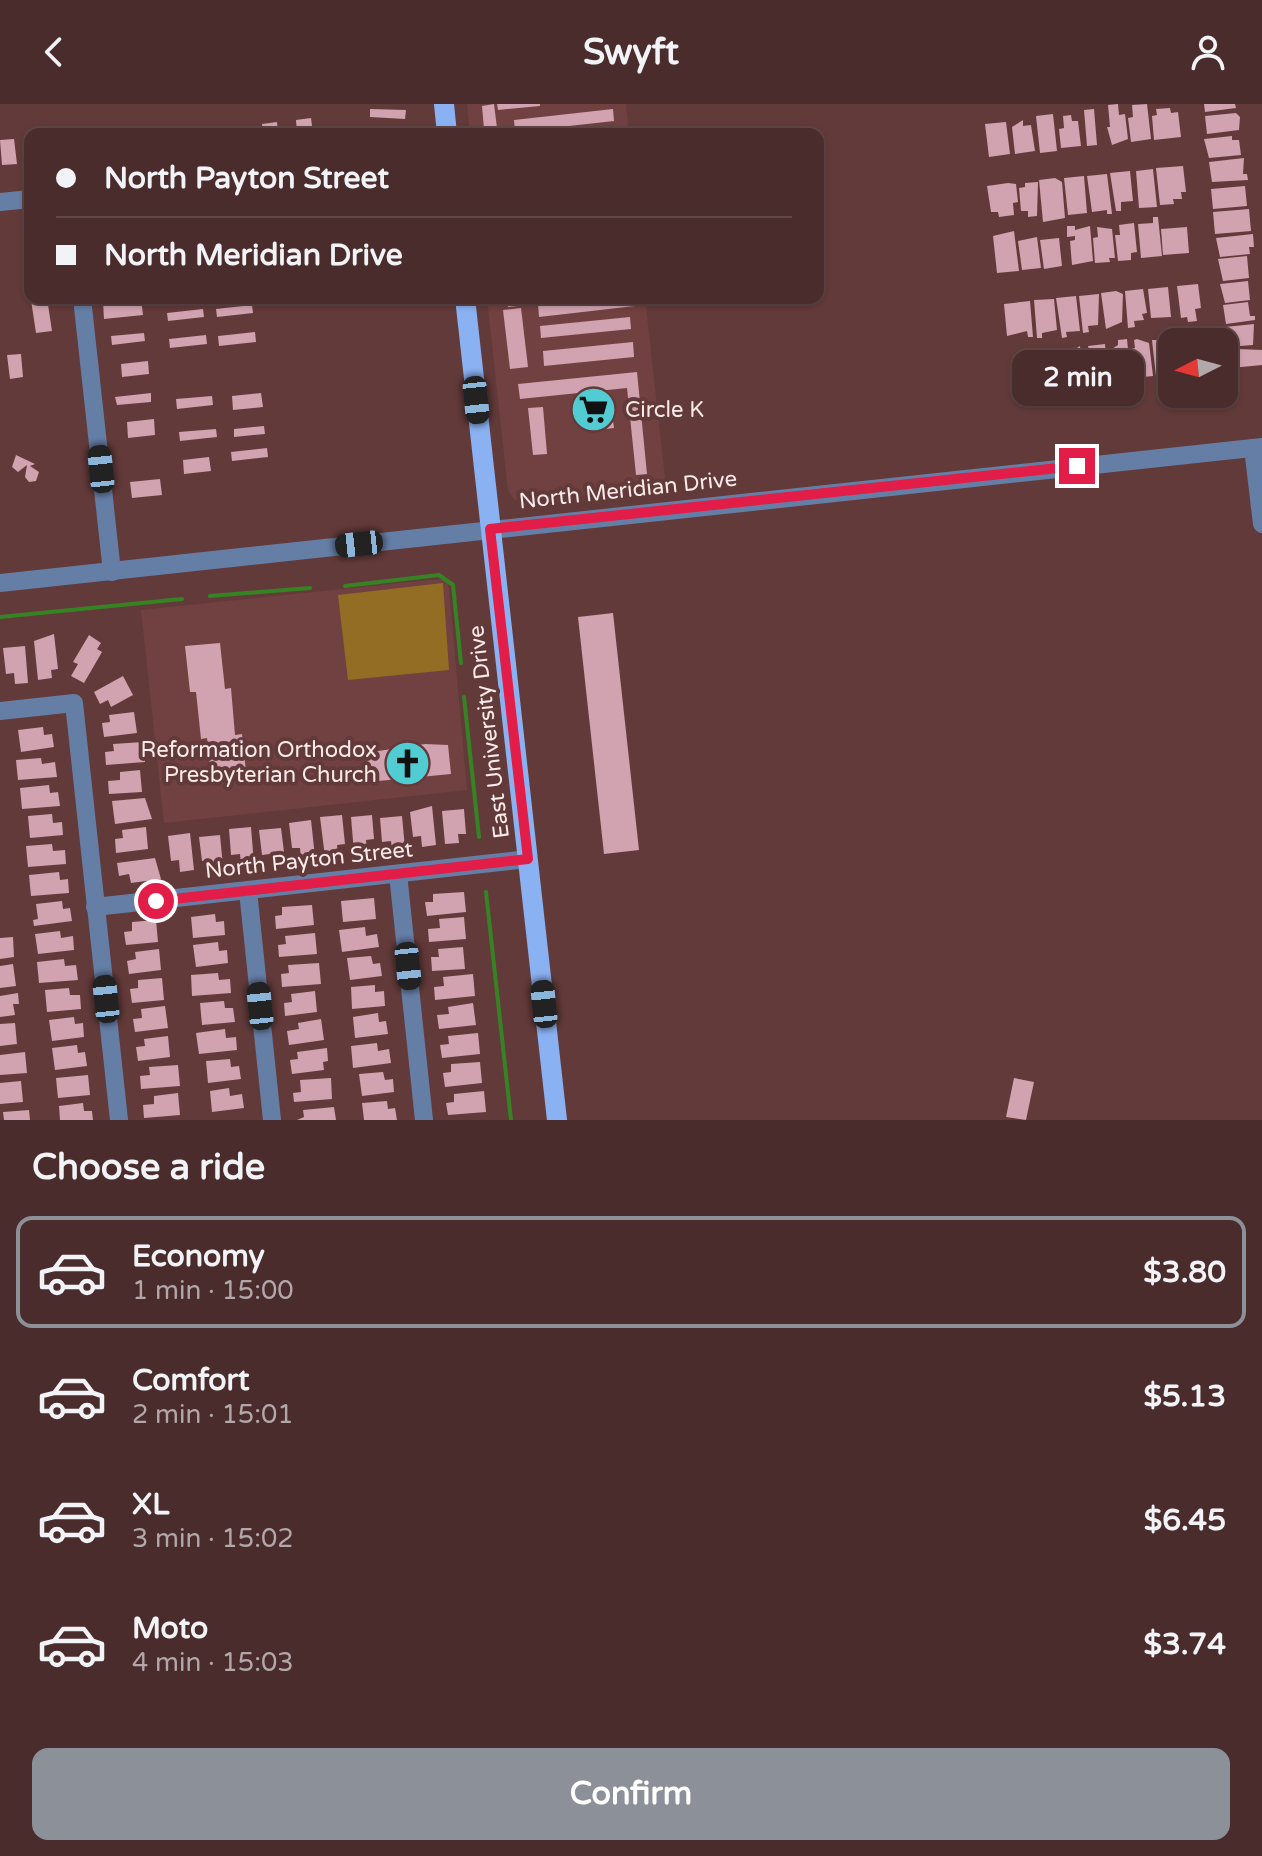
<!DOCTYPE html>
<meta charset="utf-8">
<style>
:root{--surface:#4a2c2c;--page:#513434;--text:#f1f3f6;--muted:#b2a7a9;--line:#614848;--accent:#8c9099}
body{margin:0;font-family:"Varela Round",sans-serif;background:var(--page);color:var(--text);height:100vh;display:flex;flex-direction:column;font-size:30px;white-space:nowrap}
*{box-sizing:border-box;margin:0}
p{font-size:26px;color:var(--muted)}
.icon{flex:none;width:44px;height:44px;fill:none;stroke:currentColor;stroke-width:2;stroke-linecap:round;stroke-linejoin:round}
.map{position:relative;height:1016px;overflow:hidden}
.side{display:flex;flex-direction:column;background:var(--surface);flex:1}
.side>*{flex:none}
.banner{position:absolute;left:24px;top:24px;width:800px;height:176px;border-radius:16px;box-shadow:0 2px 6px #0004,0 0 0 2px var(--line);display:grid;align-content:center;height:176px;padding:0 32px;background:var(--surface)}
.needle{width:52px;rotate:264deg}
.tools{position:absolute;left:1158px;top:224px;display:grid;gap:16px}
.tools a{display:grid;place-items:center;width:80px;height:80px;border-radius:16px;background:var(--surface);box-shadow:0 2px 6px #0004,0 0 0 2px var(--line);font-size:40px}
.end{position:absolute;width:36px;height:36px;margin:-18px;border:10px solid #e11d48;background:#fff;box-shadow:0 0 0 4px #fff}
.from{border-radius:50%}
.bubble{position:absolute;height:56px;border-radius:16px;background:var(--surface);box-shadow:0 2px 6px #0004,0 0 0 2px var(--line);font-size:26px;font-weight:800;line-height:56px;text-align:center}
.car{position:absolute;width:24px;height:48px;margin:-24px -12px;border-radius:10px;box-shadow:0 0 6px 2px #0007;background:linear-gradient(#222 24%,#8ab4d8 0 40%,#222 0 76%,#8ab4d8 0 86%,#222 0)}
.banner b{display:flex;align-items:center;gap:28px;height:76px;font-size:30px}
.banner b+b{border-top:2px solid var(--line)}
.banner i{width:20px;height:20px;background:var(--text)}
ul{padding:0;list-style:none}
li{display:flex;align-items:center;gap:24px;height:112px;margin:0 16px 12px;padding:0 16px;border:4px solid transparent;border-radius:16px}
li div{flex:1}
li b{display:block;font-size:30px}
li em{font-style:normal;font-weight:800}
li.active{border-color:var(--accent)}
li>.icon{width:72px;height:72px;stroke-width:1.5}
h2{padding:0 32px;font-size:36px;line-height:96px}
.cta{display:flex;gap:16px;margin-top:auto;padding:16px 32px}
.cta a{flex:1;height:92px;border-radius:16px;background:var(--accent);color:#fff;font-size:32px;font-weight:800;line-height:92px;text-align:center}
header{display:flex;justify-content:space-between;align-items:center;height:104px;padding:0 32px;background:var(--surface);font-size:36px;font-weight:800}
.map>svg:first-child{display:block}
.built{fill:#714040}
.green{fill:#926d23}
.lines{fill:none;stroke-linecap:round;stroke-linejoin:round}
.stream{stroke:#368323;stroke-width:4}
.building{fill:#d1a2af}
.minor{stroke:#657ea6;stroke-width:18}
.major{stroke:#8ab1f1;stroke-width:20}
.route{stroke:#e11d48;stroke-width:10}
.labels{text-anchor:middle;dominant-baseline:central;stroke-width:8;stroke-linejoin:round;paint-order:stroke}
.poi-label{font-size:22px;fill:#fbebeb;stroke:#633a3a;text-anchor:start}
.street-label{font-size:22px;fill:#fbebeb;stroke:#633a3a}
</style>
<header><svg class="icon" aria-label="back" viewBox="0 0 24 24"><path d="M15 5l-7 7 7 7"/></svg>Swyft<svg class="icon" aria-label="person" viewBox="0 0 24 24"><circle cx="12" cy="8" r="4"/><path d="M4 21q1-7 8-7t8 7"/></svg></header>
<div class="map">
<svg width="1262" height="1016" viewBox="0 0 1262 1016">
<rect width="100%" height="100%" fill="#633a3a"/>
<g class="built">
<path d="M467,0H626L629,30H470Z"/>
<path d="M487,194H645L666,383L526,398L515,396L508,387Z"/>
<path d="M448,474L467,686L164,719L141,506Z"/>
</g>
<path class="green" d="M443,479L449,566L348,576L338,491Z"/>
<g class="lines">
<g class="stream">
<path d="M345,482L439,471L453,481L461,559"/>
<path d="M210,492L310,484"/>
<path d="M0,513L182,495"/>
<path d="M464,593L479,733"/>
<path d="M486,788L511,1016"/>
</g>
</g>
<g class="building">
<path d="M494,0L497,24L484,25L482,2Z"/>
<path d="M497,0H540V2L498,6Z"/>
<path d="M1118,0L1119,11L1125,10L1128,35L1112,41L1107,23H1110L1108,1Z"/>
<path d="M1147,0L1151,35L1131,38L1128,14L1133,13L1132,1Z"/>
<path d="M1204,0H1235L1236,4L1205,8Z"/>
<path d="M1170,4L1171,9L1178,8L1181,33L1154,36L1152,12L1157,11L1156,5Z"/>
<path d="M370,5L406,6L405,15L370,13Z"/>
<path d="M613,5L614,17L515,28L514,16Z"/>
<path d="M1094,5L1097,41L1087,42L1084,6Z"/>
<path d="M1236,9L1240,13L1239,26L1207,30L1205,12Z"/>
<path d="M1053,10L1057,47L1040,49L1036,12Z"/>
<path d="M1071,11L1072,17H1078L1081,42L1061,44L1059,25L1064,24L1063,12Z"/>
<path d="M311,14L313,30H297L296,16Z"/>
<path d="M1023,16V22L1031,21L1035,47L1015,50L1012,23Z"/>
<path d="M277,18L278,30H263L262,20Z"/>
<path d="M1006,18L1010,50L989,53L985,20Z"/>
<path d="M1232,32V36H1239L1241,51L1209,54L1204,35Z"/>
<path d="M14,35L17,60L2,61L0,36Z"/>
<path d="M1244,54L1243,70H1247L1248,76L1212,78L1209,58Z"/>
<path d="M1183,62L1186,88H1181L1182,95H1173L1174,100L1160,101L1156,64Z"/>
<path d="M1153,65L1157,103L1139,104L1136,67Z"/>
<path d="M1130,67L1133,97L1121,98V107H1116L1110,69Z"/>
<path d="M1107,70L1112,110H1107V106L1092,108L1087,72Z"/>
<path d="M1084,72L1087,109L1068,111L1064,74Z"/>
<path d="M1055,74L1062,78L1065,114L1043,118L1039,76Z"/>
<path d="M1038,78L1037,112L1028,113V107H1021L1019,84L1025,83V79Z"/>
<path d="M1008,79L1016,80L1018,98L1013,99L1014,111L999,113L998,108H991L987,82Z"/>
<path d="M1245,82L1247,102L1213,105L1211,85Z"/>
<path d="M1249,105L1251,127L1215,130L1213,108Z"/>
<path d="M1153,113H1158L1162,152L1141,154L1138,120L1153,119Z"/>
<path d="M1134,119L1137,148L1131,149V156L1118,157L1115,131H1120L1119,121Z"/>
<path d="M1067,122H1075V126L1090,122L1093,157L1072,161L1070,137L1075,136V132L1067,133Z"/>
<path d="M1097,123L1112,125L1115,154H1109L1110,158L1095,159L1093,134L1098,133Z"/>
<path d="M1187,123L1189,149L1163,151L1161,125Z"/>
<path d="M1014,127L1019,167L997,169L993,132Z"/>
<path d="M1253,130L1254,143H1249L1250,150L1220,153L1216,134Z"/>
<path d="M1037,133L1041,164L1022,166L1018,137Z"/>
<path d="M1059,134L1062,162L1044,165L1040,136Z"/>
<path d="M1247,152L1249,174L1223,177L1218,155Z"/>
<path d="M1248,177L1250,196L1225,199L1220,180Z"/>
<path d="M1198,180L1201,204L1195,205L1197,217L1188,218L1187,213L1181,214L1177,182Z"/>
<path d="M1168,183L1171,213L1151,214L1148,185Z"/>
<path d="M1143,185L1147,209L1142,210L1144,216L1134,217L1135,223L1128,224L1125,187Z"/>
<path d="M1116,187L1123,190L1122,218L1106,225L1101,189Z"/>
<path d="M1099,190L1098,221L1088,222L1089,228L1083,229L1079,192Z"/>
<path d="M1076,192L1080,227L1066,228L1067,233L1062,234L1056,194Z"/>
<path d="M47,194L52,227L36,229L31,196Z"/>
<path d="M141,194L143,211L104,215L103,198Z"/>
<path d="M507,194H633L635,202L539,213L538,200L508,203Z"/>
<path d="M1054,195L1057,226L1042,229V234H1037L1034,196Z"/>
<path d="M1030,197L1033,233H1028L1027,227L1007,232L1004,200Z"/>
<path d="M1248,198L1250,212H1255V216L1226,220L1223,201Z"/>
<path d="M252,201L253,209L217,213L216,205Z"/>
<path d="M521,204L528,263L510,265L503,206Z"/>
<path d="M203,205L204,213L168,217L167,209Z"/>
<path d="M630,213L631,225L541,234L540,222Z"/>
<path d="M1254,220L1253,241L1227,243L1225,223Z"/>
<path d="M255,228L256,238L219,242L218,232Z"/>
<path d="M144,229L145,237L112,241L111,232Z"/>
<path d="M206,231L207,240L170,244L169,235Z"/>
<path d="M1127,235L1131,275L1110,277L1107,248L1118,241V236Z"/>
<path d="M1137,235L1149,239L1153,272L1134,274L1130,245L1135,244L1134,236Z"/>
<path d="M1152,236H1158L1159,242L1172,240V271L1156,272Z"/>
<path d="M633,238L634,253L544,262L543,247Z"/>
<path d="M1105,240L1108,277L1094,281L1088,279L1085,254H1090V250L1084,251L1083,246H1089L1088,242Z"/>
<path d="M1080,242L1084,279L1065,281L1062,253Z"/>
<path d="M1051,245V251L1056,250L1058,281L1040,285L1042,246Z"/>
<path d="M1238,245L1262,246V261L1231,264L1229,249Z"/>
<path d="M21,250L23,273L10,275L7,251Z"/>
<path d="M1025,251L1032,253L1036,284L1016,287L1013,263L1018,262L1017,252Z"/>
<path d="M148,257L149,270L122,273L121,260Z"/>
<path d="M637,268L647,370L636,371L627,284L520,295L518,280Z"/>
<path d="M609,288L614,324L588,327L578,320L576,292Z"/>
<path d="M151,289V298L117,301L115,293Z"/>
<path d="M261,289L263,303L233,306L232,292Z"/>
<path d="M212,292L213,301L177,305L176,295Z"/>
<path d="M543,303L547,350L533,351L528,304Z"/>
<path d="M154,315L155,331L128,334L127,318Z"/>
<path d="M264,322L265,330L234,333V325Z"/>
<path d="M216,325L217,333L180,337L179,328Z"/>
<path d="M267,344L268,353L232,357L231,348Z"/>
<path d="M16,351L35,360L30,362L39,368L36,377L29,378L25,373L27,361L18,368L12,363Z"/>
<path d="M209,353L211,367L184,370L183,356Z"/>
<path d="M160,375L162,391L132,394L130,378Z"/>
<path d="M613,509L639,746L604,750L578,513Z"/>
<path d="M54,530L58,565L51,566L52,574L38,576L34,537Z"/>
<path d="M89,531L101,539L97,545L102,548L84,579L71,572L78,560L73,558Z"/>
<path d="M220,539L225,585L231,584L235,631L242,630L247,677L212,681L207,634L201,635L196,588H190L185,542Z"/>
<path d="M25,542L28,579L15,580L14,569L6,570L3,544Z"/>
<path d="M123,572L133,591L111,603L108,596L100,600L94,588Z"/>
<path d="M134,608L137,629L104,633L102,619L110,618L109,611Z"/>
<path d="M43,623L44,631L52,630L54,643L21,648L18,626Z"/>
<path d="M143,638L145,658L106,661L105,648L114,647L113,640Z"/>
<path d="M425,640L448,641L451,670L368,678L365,649Z"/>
<path d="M41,654L42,660L55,658L57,673L18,676L16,656Z"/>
<path d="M140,666L142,688L109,690L108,677L120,676V668Z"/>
<path d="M49,681L50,689L58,688L60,702L22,705L20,684Z"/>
<path d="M145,694L152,715L115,720L112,697Z"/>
<path d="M432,702L436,741L422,743L421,732L413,733L410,708Z"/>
<path d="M464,705L466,730H458L459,739L445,740L442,707Z"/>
<path d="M52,710L53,719L62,718L63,731L30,734L28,712Z"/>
<path d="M342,711L345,740L337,741L338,752L325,753L320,713Z"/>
<path d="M372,711L374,735L366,736L367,747L354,749L351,713Z"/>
<path d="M402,712L405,744L392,746L391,737L382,738L380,714Z"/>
<path d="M311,716L315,753L301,755L300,744H292L289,719Z"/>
<path d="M146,723L148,745L116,749L115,735L123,734L122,726Z"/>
<path d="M251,723L254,760L241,761L240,750L231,751L229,725Z"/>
<path d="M281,724L285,756L271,758L270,750L262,751L259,726Z"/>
<path d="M190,729L194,766L180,768L179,756L171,757L168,732Z"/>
<path d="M220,731L223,763L211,764L210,756L202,757L199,733Z"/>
<path d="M52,740L53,747L65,746L66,760L28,763L26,742Z"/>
<path d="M155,754L161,775L131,779L129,770L119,772L117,759Z"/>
<path d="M59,768L60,776L68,775L69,789L31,792L29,771Z"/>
<path d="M464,788L466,808L427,812L425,798H433V790Z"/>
<path d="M374,794L376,815L343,818L341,797Z"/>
<path d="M62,797L63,805L70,804L72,817L34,822L33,816L38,815L36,800Z"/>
<path d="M312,801L314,821L276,825L275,812L282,811V803Z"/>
<path d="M215,810L216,818L224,817L225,831L193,834L191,813Z"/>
<path d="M464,813L466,835L429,838L428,825L440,824L439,815Z"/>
<path d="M156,816L158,838L126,841L124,828L132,827V818Z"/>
<path d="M365,823L366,832L377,830L379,843L342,848L339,826Z"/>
<path d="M60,827L61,834L73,832L74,846L38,850L35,830Z"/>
<path d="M315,829L317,850L279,853L278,841L286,840L285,832Z"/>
<path d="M13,833L14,853L0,855V834Z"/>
<path d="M218,838L219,847L227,846L228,859L196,863L193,841Z"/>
<path d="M463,843L465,865L432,867L431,853H439L438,845Z"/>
<path d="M159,845L161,866L129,870L127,857L136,855L135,848Z"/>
<path d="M371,852L373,860L380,859L382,872L350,876L347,854Z"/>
<path d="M64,855L65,862L76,861L78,876L39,879L37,858Z"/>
<path d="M319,859L321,880L282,883L281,870L289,869L288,861Z"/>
<path d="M13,860L16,882L0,884V862Z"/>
<path d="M218,869L219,876L230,875L231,889L192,892L191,871Z"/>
<path d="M473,870L475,892L435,896L434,883L444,882L443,873Z"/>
<path d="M162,874L164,896L132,899L130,885L138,884V876Z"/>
<path d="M375,881V888L384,887L385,902L352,905L351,883Z"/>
<path d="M69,884L70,891H80L81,905L47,908L45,886Z"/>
<path d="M315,887L317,908L285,912L284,899L292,898L291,890Z"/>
<path d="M18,889L19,900H13L15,911L0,913V892Z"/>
<path d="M224,897L225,904H233L235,918L202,921L200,899Z"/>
<path d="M473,899L476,921L439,925L437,911L449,910L448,903Z"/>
<path d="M165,902L168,924L135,928L133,915L142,914L141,905Z"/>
<path d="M378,909L379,918L386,917L388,930L355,934L353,913Z"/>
<path d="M74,913L75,920L83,919L84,933L52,937L49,916Z"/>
<path d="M321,915L324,936L289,941L287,927L299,925L298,919Z"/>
<path d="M15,919L17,940L0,942V920Z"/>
<path d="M225,925L226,934L236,933L237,946L199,950L196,929Z"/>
<path d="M478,929L480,950L442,954L440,941L449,940L448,932Z"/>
<path d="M168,932L170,953L138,957L136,943L145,942L144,935Z"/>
<path d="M377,939L378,947L389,945L391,959L353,964L351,942Z"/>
<path d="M77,941L78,949L85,948L87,962L55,966L52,944Z"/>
<path d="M327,944L328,957L323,958L324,966L292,970L290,956L298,955L297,948Z"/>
<path d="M25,948L27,969L0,971V951Z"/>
<path d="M230,955L231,963L239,962L241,975L208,979L206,957Z"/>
<path d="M480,958L482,979L445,983L443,969L451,968V960Z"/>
<path d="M178,961L180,982L141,985L140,972L150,971L149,963Z"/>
<path d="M383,968L385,976L393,975L394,988L362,992L359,970Z"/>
<path d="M88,971L90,991L58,994L56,974Z"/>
<path d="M331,974L332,995L294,998L293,989L301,988L300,976Z"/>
<path d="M1014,974L1034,978L1026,1016L1006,1013Z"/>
<path d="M21,977L23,998L0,1000V979Z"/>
<path d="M229,984L230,992L242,990L244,1004L212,1008L210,987Z"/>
<path d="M484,987L486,1008L448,1011L446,999L454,998V990Z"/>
<path d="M178,989L180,1011L144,1014L143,1001L154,1000V992Z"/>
<path d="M387,997L388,1005L395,1004L397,1016H364L362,999Z"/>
<path d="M83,999L84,1007H92L93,1016H60L59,1002Z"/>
<path d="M334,1003L336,1016H297L304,1013L303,1006Z"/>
<path d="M29,1006L30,1016H4L3,1008Z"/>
</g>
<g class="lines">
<g class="minor">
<path d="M0,98L30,95"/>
<path d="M82,194L112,468"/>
<path d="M1253,344L1262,420"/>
<path d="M0,479L1262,343"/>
<path d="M0,607L74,599L119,1016"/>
<path d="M398,770L424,1016"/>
<path d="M248,787L272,1016"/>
<path d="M95,803L528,755"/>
</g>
<g class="major">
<path d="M444,0L447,30"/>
<path d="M465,194L557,1016"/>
</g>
</g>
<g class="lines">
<path class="route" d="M156,797L528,755L490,425L1077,362"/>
</g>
<defs>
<symbol id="supermarket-disc" viewBox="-11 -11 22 22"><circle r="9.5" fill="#51ccd3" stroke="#633a3a"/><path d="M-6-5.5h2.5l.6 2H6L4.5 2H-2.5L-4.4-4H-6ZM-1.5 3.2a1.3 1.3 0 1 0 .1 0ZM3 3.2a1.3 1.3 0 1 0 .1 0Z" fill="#111"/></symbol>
<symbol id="church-disc" viewBox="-11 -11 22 22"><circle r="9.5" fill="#51ccd3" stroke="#633a3a"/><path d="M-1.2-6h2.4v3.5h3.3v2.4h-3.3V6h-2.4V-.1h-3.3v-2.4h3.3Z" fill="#111"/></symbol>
</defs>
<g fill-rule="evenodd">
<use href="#supermarket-disc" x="568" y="280" width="51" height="51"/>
<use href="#church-disc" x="382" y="634" width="51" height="51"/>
</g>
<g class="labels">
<g class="poi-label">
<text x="625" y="306">Circle K</text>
<text x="377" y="646" text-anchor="end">Reformation Orthodox<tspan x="377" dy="25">Presbyterian Church</tspan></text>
</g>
<g class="street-label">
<text transform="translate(628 386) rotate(-6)">North Meridian Drive</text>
<text transform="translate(489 628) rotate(-97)">East University Drive</text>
<text transform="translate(309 756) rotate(-6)">North Payton Street</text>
</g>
</g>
</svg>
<div class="tools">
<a><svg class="needle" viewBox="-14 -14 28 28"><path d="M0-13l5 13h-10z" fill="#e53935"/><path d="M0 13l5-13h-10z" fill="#b2a7a9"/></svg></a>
</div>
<i class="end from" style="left:156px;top:797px"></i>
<i class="end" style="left:1077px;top:362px"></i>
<div class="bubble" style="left:1012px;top:246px;width:132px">2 min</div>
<i class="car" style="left:476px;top:296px;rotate:174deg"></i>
<i class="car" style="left:101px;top:365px;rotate:354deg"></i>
<i class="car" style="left:359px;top:440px;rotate:264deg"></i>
<i class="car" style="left:408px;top:862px;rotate:174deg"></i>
<i class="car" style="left:106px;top:895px;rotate:354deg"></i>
<i class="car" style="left:544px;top:900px;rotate:354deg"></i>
<i class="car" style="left:260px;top:902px;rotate:354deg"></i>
<div class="banner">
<b><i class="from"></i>North Payton Street</b>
<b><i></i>North Meridian Drive</b>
</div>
</div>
<section class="side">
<h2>Choose a ride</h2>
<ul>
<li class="active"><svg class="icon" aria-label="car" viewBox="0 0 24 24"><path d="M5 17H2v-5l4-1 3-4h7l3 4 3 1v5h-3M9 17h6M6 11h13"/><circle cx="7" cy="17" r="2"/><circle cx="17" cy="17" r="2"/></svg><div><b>Economy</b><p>1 min · 15:00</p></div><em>$3.80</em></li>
<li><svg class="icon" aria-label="car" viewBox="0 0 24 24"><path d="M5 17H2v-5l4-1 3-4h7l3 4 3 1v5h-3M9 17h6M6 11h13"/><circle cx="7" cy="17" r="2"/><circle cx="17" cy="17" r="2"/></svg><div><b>Comfort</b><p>2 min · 15:01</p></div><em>$5.13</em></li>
<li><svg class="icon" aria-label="car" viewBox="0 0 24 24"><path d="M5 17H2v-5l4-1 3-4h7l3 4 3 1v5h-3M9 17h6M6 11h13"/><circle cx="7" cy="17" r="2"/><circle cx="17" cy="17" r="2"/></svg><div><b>XL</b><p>3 min · 15:02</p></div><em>$6.45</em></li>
<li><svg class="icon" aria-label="car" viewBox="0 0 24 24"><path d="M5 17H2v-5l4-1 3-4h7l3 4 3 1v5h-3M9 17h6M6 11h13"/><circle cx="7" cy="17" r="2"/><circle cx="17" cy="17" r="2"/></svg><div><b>Moto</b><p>4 min · 15:03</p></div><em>$3.74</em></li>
</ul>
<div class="cta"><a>Confirm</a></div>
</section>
